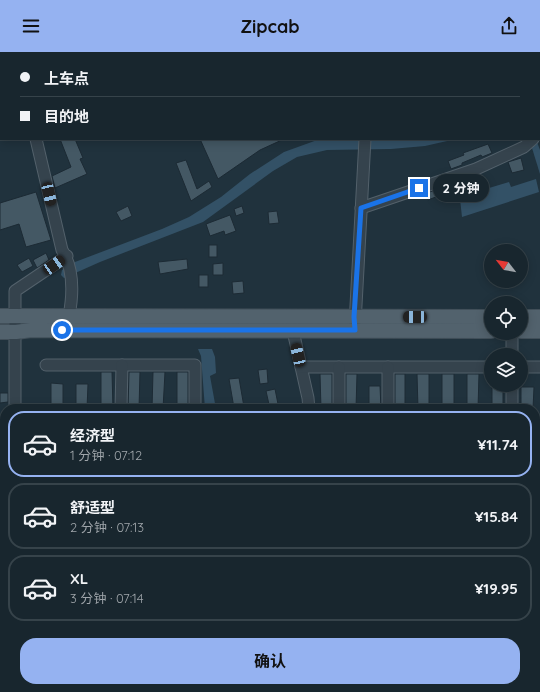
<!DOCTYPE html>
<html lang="zh">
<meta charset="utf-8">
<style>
:root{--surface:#18262e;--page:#25323a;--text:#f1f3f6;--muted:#9fa5aa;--line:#36434a;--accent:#95b2f1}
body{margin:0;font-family:Quicksand,"Noto Sans SC",sans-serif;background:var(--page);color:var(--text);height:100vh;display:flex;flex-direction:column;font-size:15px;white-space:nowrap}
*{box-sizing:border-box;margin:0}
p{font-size:13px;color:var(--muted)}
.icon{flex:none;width:22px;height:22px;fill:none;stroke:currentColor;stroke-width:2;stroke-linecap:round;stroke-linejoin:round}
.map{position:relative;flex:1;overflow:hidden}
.panel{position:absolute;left:0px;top:352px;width:540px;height:288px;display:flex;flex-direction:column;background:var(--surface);border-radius:16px 16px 0 0;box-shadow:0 2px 10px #0003,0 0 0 1px var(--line)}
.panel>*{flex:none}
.hud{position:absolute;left:0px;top:0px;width:540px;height:88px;box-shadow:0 2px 10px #0003,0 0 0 1px var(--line);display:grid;align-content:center;height:88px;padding:0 20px;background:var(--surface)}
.needle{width:26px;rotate:301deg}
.controls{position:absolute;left:484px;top:192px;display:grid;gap:8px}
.controls a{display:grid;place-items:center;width:44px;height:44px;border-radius:50%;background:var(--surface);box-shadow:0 2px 10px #0003,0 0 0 1px var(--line);font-size:20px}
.end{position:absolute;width:18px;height:18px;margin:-9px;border:5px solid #1a73e8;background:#fff;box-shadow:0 0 0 2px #fff}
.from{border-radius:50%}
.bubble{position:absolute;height:28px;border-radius:14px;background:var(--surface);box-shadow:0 2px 10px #0003,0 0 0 1px var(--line);font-size:13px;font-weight:700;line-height:28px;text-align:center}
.car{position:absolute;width:12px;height:24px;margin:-12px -6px;border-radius:5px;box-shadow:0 0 3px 1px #0007;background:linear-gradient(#222 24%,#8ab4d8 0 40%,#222 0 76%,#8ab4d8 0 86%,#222 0)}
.hud b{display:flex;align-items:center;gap:14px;height:38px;font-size:15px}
.hud b+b{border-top:1px solid var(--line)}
.hud i{width:10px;height:10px;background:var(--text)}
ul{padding:7px 0 0;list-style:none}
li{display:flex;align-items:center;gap:12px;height:66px;margin:0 8px 6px;padding:0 12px;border:2px solid var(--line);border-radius:16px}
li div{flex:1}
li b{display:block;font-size:15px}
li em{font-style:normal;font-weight:700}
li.selected{border-color:var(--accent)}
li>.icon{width:36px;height:36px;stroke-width:1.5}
.action{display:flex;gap:8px;margin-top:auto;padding:8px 20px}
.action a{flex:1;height:46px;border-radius:16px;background:var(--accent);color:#111;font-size:16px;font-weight:700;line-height:46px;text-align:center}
header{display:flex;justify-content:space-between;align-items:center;height:52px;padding:0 20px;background:var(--accent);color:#111;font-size:18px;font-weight:700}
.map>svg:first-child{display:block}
.water{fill:#335166}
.building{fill:#445864;stroke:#1c2a34}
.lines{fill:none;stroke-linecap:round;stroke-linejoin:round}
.minor-casing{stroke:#53616b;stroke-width:13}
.major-casing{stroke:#414f59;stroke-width:16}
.minor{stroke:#35434d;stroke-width:11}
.major{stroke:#52626d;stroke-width:14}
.route{stroke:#1a73e8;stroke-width:5}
</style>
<header><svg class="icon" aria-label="menu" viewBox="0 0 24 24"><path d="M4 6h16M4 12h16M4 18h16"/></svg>Zipcab<svg class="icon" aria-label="share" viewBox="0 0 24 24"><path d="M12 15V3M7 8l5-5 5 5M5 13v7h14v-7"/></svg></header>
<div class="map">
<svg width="540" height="640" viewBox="0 0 540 640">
<rect width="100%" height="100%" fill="#20323d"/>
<g class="water">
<path d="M320,87H456L425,94L391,97L327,98L297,105L273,119L203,170L100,210L64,226L61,223L62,218L75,210L162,177L189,165L221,145L250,122L284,100Z"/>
<path d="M534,89L537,90L540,98V122L532,96Z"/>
<path d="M536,127L539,140L462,165L460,147L469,145V142L509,130L511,135Z"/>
<path d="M198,297H212L215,305L216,321L210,324L216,357H205L201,304Z"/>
<path d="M230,635H245L244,640H229Z"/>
</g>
<g class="building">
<path d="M60,87H75L83,106L80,107L87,122L55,136L52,124L71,115Z"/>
<path d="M200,87H284L260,98L218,127Z"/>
<path d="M488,92L492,101L482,105L481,103L462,111V113L451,117L448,109L464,103L463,101Z"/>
<path d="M521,106L524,118L512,121L508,110Z"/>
<path d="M186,108L197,137L209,129L212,135L191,149L176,111Z"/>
<path d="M455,132L457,139L446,143V141L428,148L426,141Z"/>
<path d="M36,140L51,188L26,195L19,172L0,178V151Z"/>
<path d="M128,154L132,164L121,169L116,160Z"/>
<path d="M242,154L244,161L236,164L234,157Z"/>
<path d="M277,159L279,171L269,172L268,160Z"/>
<path d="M230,163L236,179L225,183L224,179L210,184L206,172Z"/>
<rect x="209" y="193" width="8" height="12"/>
<path d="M46,201L49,208L37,216L33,208Z"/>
<path d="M29,206L33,214L22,220L17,213Z"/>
<path d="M187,207L188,217L160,222L158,210Z"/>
<path d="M223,211V223H213V212Z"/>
<rect x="199" y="223" width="9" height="12"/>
<path d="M243,229L244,241L233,242L232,230Z"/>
<path d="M267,317L268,331L260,332L258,318Z"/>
<path d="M101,320H112L113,357H101Z"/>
<path d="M129,320H140L139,357H128Z"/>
<path d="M153,320H165L163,357H152Z"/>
<rect x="177" y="320" width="11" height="37"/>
<path d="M320,322H332V357H321Z"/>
<path d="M346,322H357L356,357H346Z"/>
<rect x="395" y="322" width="10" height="35"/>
<path d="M417,322H429V357H418Z"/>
<rect x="442" y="322" width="12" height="35"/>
<path d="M467,322H479L478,357H467Z"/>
<path d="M239,326L244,355L234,356L229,327Z"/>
<path d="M51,331L63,332V357H51Z"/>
<path d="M76,332H88L87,357H76Z"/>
<rect x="492" y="333" width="11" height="24"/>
<path d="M369,334H380L381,357H369Z"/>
<path d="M521,335H534L533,357H521Z"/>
<path d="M275,337L279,357H270L266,339Z"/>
<path d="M0,341H8V350L0,351Z"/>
</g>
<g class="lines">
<defs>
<g id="minor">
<path d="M15,0V1"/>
<path d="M371,1V0"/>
<path d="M36,87L62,198C74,217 73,243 69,264"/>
<path d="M361,156L476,117L524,95L533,87"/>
<path d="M355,272L365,87"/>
<path d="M293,279L308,346L309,357"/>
<path d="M512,303V281"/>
<path d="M46,313H195V357"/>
<path d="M301,315H491"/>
<path d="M339,315V357"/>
<path d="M388,315V357"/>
<path d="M521,315H540"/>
<path d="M15,357V239L67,204"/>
<path d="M121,357L122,313"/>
<path d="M512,357V333"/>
<path d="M535,397H540"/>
<path d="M535,468L540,467"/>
<path d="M535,583L540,612"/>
<path d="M121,635V640"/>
<path d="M219,635V640"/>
<path d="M351,635V640"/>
<path d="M449,635V640"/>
<path d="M16,640V635"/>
<path d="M323,640V635"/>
<path d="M375,640V635"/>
<path d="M423,640V635"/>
</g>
<g id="major">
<path d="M0,264L491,265"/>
<path d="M521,265H540"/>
<path d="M521,279H540"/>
<path d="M0,280H16L31,278L491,279"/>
</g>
</defs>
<use href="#minor" class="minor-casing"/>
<use href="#major" class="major-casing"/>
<use href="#minor" class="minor"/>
<use href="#major" class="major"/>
</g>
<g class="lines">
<path class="route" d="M62,278H355L354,265L361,156L419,136"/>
</g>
</svg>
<div class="controls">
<a><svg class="needle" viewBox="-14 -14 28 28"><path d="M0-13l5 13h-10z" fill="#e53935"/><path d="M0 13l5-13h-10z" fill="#9fa5aa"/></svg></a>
<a><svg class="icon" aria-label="locate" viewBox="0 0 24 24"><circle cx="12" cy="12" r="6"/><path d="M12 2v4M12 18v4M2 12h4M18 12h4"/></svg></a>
<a><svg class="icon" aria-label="layers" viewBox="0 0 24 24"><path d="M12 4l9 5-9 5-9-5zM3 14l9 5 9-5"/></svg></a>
</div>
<i class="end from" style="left:62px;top:278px"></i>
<i class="end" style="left:419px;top:136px"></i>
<div class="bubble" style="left:433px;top:122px;width:56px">2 分钟</div>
<i class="car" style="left:49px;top:142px;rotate:167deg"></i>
<i class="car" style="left:54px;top:213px;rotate:56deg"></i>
<i class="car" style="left:415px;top:265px;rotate:270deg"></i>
<i class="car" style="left:298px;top:303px;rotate:347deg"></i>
<div class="hud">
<b><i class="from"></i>上车点</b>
<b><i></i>目的地</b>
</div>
<section class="panel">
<ul>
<li class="selected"><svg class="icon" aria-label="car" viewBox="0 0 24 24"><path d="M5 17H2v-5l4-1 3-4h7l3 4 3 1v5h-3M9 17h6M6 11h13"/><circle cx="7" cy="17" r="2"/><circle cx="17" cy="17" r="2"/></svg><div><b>经济型</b><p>1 分钟 · 07:12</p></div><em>¥11.74</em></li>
<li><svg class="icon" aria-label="car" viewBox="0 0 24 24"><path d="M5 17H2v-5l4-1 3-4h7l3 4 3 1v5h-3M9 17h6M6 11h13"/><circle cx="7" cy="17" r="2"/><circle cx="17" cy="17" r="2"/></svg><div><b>舒适型</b><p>2 分钟 · 07:13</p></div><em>¥15.84</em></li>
<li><svg class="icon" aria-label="car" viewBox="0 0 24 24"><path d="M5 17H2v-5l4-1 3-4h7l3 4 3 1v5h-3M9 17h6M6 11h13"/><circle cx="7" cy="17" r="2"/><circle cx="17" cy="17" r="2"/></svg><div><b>XL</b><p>3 分钟 · 07:14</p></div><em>¥19.95</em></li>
</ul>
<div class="action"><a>确认</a></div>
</section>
</div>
